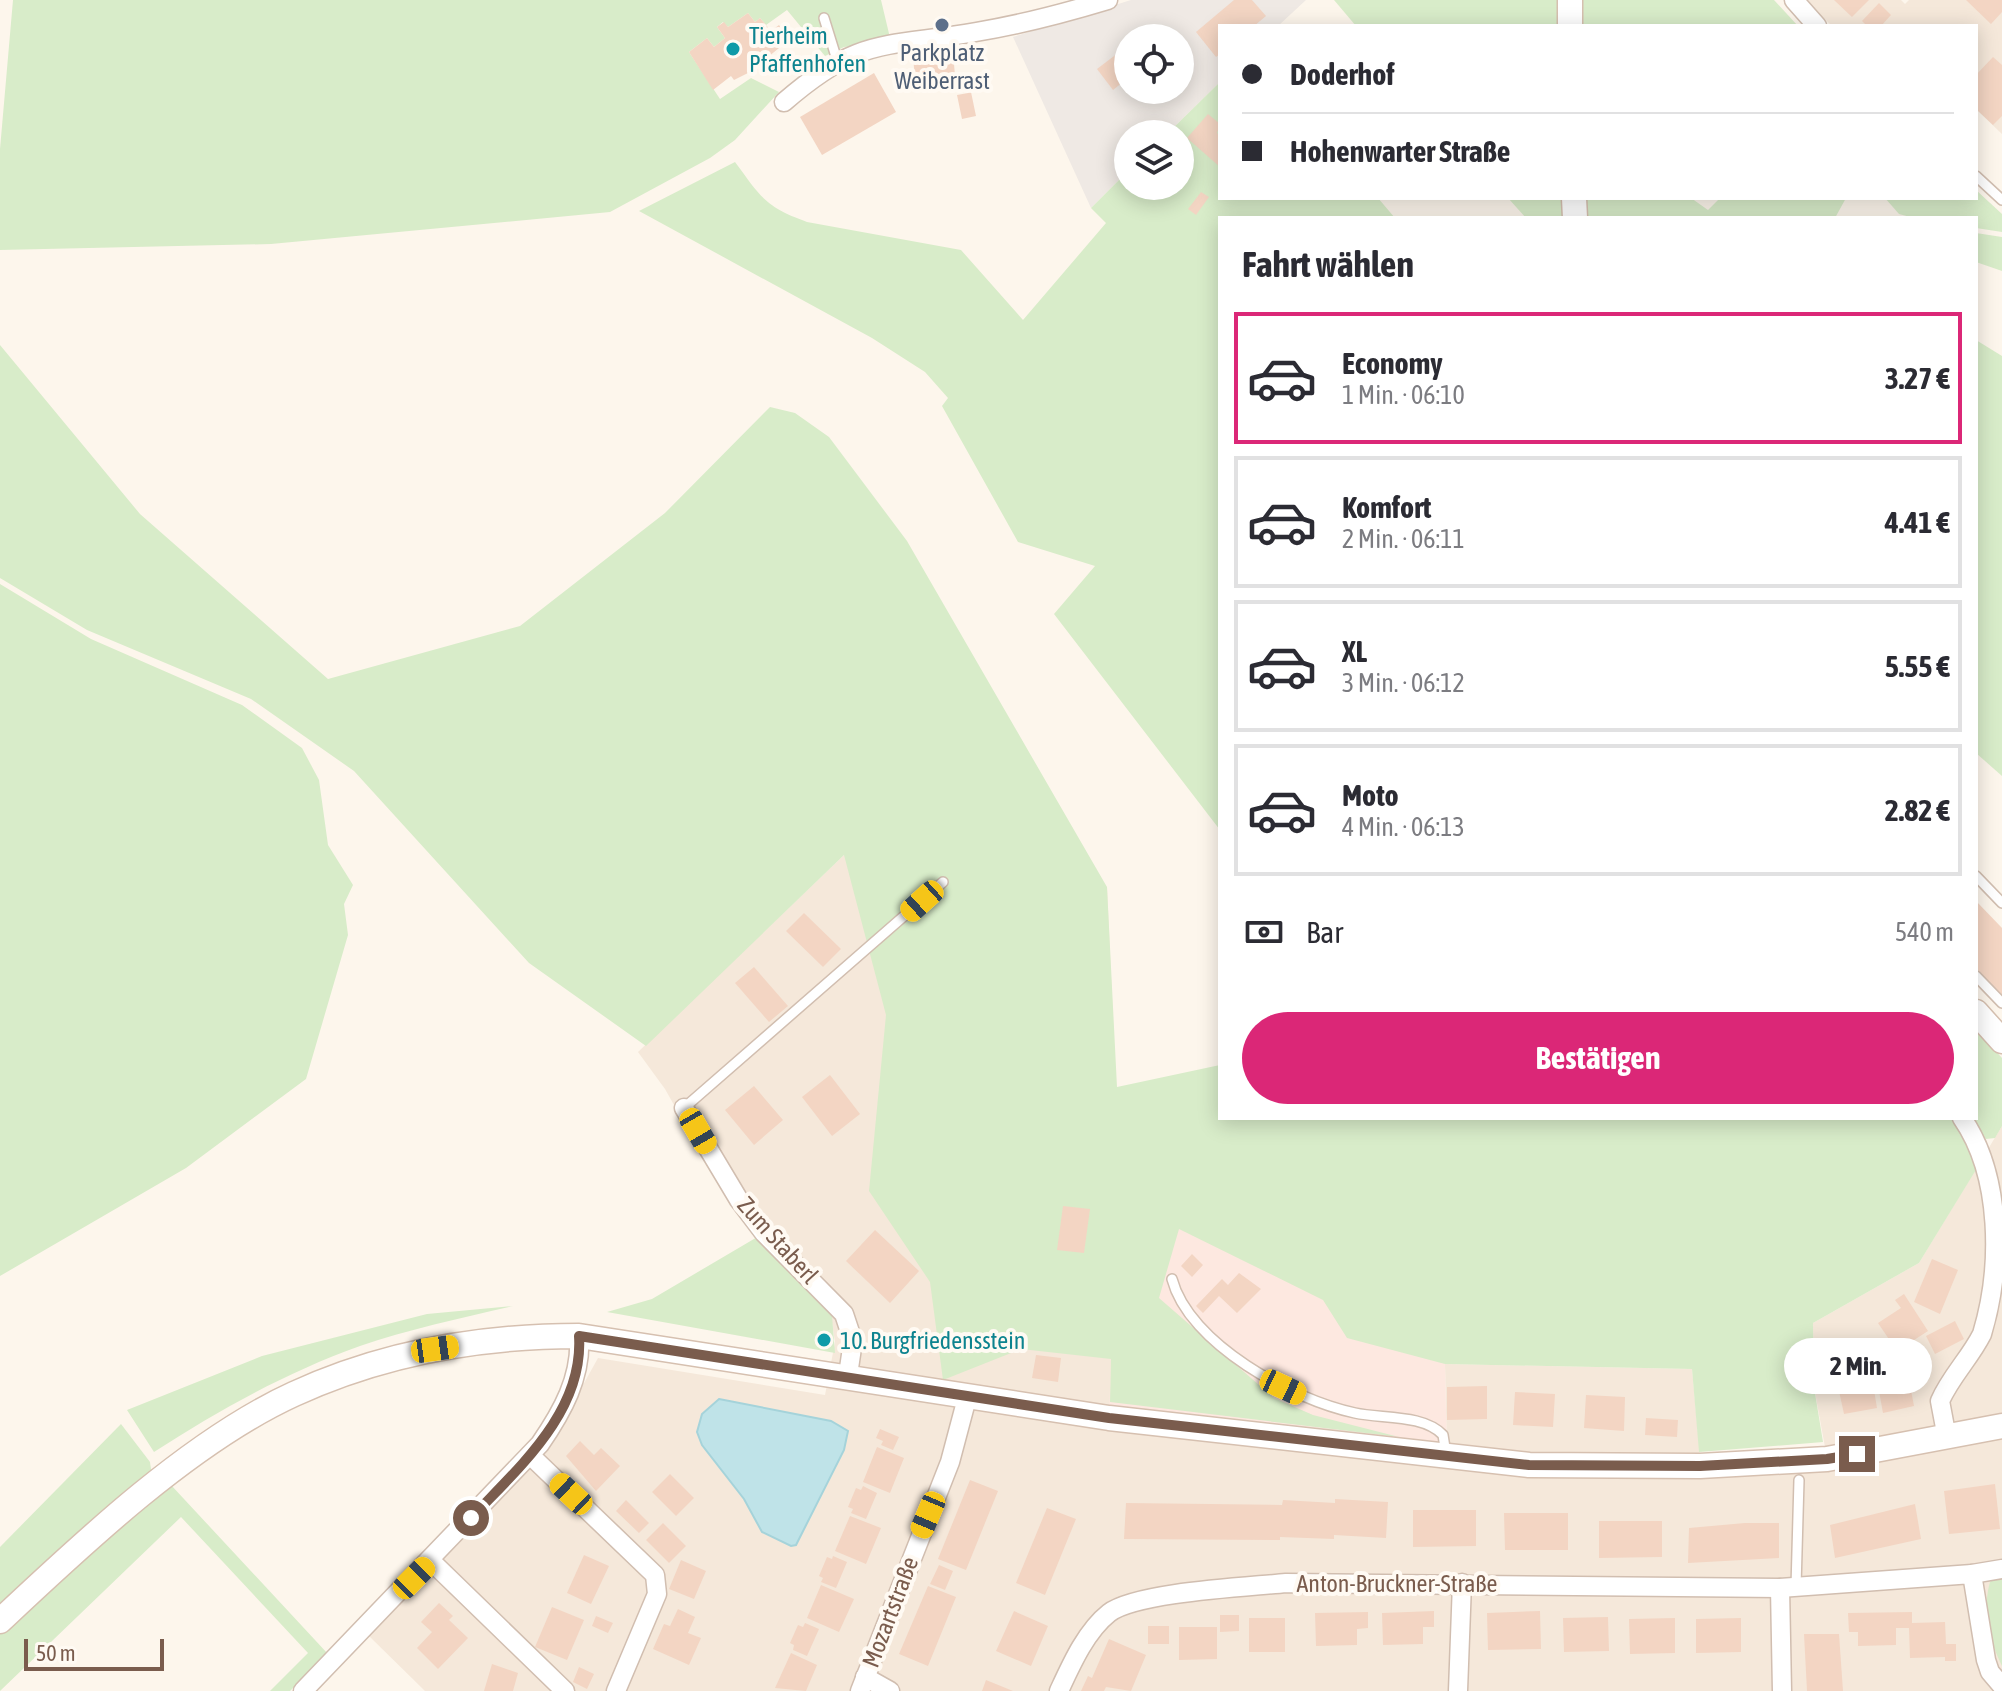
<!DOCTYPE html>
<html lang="de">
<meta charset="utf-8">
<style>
:root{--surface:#fff;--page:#f7f7f7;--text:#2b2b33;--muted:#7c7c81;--line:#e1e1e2;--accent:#db2777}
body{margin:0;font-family:"Asap Condensed",sans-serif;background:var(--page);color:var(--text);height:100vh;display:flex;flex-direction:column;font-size:30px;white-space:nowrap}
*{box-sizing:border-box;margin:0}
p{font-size:26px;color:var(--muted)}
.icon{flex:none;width:44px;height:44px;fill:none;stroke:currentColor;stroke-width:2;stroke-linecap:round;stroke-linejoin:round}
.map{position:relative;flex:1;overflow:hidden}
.drawer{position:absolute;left:1218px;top:216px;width:760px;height:904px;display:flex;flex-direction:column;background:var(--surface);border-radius:0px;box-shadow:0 4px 20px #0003}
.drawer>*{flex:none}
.top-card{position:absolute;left:1218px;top:24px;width:760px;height:176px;border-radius:0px;box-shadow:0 4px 20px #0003;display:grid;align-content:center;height:176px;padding:0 24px;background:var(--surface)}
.controls{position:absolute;left:1114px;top:24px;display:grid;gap:16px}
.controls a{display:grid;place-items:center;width:80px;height:80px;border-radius:50%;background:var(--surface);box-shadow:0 4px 20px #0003;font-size:40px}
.scale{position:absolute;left:24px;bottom:20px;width:140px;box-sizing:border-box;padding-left:8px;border:4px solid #7a5c4d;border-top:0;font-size:22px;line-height:28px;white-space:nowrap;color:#7a5c4d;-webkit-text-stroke:6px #fffaf3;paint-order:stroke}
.end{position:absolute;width:36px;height:36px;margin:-18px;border:10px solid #7a5c4d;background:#fff;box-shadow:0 0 0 4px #fff}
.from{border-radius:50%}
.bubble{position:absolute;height:56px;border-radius:28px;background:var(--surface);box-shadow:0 4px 20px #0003;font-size:26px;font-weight:700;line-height:56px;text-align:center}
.car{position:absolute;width:24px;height:48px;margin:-24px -12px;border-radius:10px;box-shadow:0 0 6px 2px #0007;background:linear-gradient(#f5c518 24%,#345 0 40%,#f5c518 0 76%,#345 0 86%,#f5c518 0)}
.top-card b{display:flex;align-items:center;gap:28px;height:76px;font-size:30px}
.top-card b+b{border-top:2px solid var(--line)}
.top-card i{width:20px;height:20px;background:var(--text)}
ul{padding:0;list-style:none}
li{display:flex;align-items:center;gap:24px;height:132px;margin:0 16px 12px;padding:0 8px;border:4px solid var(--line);border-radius:0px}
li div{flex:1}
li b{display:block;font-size:30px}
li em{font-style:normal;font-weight:700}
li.selected{border-color:var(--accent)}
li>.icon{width:72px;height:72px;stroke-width:1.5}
h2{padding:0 24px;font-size:36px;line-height:96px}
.pay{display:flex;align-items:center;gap:20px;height:88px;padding:0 24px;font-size:30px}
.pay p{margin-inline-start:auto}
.button{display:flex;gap:16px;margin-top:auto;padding:16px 24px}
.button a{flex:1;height:92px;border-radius:48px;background:var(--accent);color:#fff;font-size:32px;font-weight:700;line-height:92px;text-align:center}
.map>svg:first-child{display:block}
.residential{fill:#f5e8da}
.commercial{fill:#fde8e0}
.industrial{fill:#efe9e4;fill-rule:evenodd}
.green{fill:#d8ecc9}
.water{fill:#bfe3e8;stroke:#a5d3da;stroke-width:2}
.building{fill:#f3d5c3}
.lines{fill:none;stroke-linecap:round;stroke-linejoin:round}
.lane-casing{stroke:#d1beb0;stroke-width:12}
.street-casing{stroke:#d1beb0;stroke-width:21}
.secondary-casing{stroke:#d6c0b0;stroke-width:27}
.lane{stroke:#fff;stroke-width:9}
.street{stroke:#fff;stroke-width:18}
.secondary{stroke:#fff;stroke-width:24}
.route{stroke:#7a5c4d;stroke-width:10}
.service-dot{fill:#5c6f8a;stroke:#fffaf3;stroke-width:3}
.culture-dot{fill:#0f9aa8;stroke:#fffaf3;stroke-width:3}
.labels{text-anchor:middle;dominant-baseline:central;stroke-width:8;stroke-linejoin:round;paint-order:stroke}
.culture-label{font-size:24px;fill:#0d838f;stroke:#fffaf3;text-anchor:start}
.service-label{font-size:24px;fill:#4e5e75;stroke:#fffaf3}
.street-label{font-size:24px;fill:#7a5c4d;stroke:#fffaf3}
</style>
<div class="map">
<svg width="2002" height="1691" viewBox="0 0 2002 1691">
<rect width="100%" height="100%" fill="#fdf6ec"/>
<g class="residential">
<path d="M1805,0H1901L1905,4L1909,0H2002V134L1976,109V26H1832Z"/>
<path d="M844,855L1107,887L1116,1087L1447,1456L1445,1364L1692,1369L1701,1466L1827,1458L1814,1387L1813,1323L1919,1263L2002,1126V1691H425L369,1636L547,1450L598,1358L825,1395L835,1342L831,1316L741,1216L714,1176L665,1089L638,1052Z"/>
</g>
<path class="commercial" d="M1220,1065V1118H1313L1445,1364L1447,1457L1109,1418L1111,1359Z"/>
<path class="industrial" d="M1131,0H1306L1278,26H1220V82L1167,134H1128V171L1091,208L1013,37ZM1128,38H1180V90H1128Z"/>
<g class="green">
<path d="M13,0H881L891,42L844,47L825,56L787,10L766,25L760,18L755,22L748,13L728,27L723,22L717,27L725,38L714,47L707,38L689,52L720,99L751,78L779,92L735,140L710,158L610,212L271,244L0,250V149Z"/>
<path d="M1334,0H1560V26H1356Z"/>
<path d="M1583,0H1774L1798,26H1583Z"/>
<path d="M1220,82V198H1378L1395,218H1220V830L1054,614L1095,566L1018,542L942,406L948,398L925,372L872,338L639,211L735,162C761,197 765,207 807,222L961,250L1023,320L1106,223L1091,208L1128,171V186H1180V134H1167Z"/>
<path d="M1976,190L2002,214V232L1976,228V218H1914L1899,214L1885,198H1976Z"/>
<path d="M1508,198H1562L1564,218H1526Z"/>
<path d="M1585,198H1691L1708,210L1720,198H1846L1835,218H1586Z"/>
<path d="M1976,233L2002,237V271L1976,262Z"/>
<path d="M1976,340L2002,356V776L1976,753Z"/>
<path d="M0,345L140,514L328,679L520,626L665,513L770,407L795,413L829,437L907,541L1107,887L1117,1087L1220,1065V1118H1955L1982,1160L1919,1263L1813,1323L1814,1387L1823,1442L1699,1452L1692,1369L1445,1364L1347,1338L1323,1300L1179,1229L1159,1298L1274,1398L1313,1415L1399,1437L1110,1402L1111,1359L1021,1349L943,1380L930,1282L869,1191L886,1015L844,855L646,1046L529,963L354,771L251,699L87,630L0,578Z"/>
<path d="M0,584L91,639L242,705L302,748L319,780L328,845L353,885L344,904L348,935L306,1079L186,1168L0,1276Z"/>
<path d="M1976,1029L2002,1058V1126L1995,1138L1986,1139L1970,1118H1976Z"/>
<path d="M759,1236L832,1316L835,1353L607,1312L652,1299Z"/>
<path d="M513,1306C462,1318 409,1329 360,1346C287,1372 219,1410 154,1452L127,1410L262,1356L427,1314Z"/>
<path d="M121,1424L150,1462L152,1477L0,1610V1547Z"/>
<path d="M171,1485L328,1654L290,1691H270L308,1653L181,1517L0,1691V1634L99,1543Z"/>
<path d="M2002,1574V1666C1989,1640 1982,1610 1990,1582Z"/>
</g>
<path class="water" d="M719,1399L831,1421L848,1431L844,1450L796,1545L791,1546L762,1532L744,1499L702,1445L697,1432L702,1414Z"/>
<g class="building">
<path d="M1234,0H1252L1266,16L1254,26H1220V54L1216,57L1196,32Z"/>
<path d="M1834,0H1869L1852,17Z"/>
<path d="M1966,0H2002V12L1991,24Z"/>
<path d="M1879,3L1891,15L1881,26H1867L1862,21Z"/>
<path d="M748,13L755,22L760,18L771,31L779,25L789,40L748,73L734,80L731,76L713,90L689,52L707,38L714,47L725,38L717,27L724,22L728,27Z"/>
<path d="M976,51L977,62L954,64L956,87L916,91L913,56Z"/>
<path d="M1118,53L1128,66V78L1113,90L1097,69Z"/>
<path d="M1993,57L2002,65V116L1993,125L1976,109V75Z"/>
<path d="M874,73L896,112L822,155L800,117Z"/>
<path d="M979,82L980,90L971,92L976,116L962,119L957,95L968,93L966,84Z"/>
<path d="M1208,114L1220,124L1217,133L1220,136V167L1187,138Z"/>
<path d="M1201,192L1209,197L1196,215L1188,209Z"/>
<path d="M1976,901L2002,928V996L1976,968Z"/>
<path d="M804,913L841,949L823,967L786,931Z"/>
<path d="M754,967L788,1006L769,1022L735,983Z"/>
<path d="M830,1075L860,1114L832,1136L802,1097Z"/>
<path d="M754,1086L783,1120L754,1145L725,1110Z"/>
<path d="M1063,1206L1090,1209L1084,1253L1057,1250Z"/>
<path d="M875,1230L919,1271L890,1303L846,1261Z"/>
<path d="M1192,1254L1203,1265L1192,1277L1181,1266Z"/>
<path d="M1932,1259L1958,1270L1940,1314L1914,1302Z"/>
<path d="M1239,1273L1261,1289L1237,1313L1219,1296L1203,1313L1196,1306L1222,1279L1228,1285Z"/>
<path d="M1904,1294L1928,1331L1897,1351L1878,1323L1901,1308L1895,1300Z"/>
<path d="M1955,1321L1964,1339L1935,1354L1926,1336Z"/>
<path d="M1036,1355L1061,1358L1058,1382L1032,1378Z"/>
<path d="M1873,1384L1877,1408L1844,1414L1839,1391Z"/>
<path d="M1910,1385L1914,1406L1883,1413L1879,1391Z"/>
<path d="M1487,1386V1419L1447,1420V1387Z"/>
<path d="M1515,1392L1555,1394L1553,1427L1513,1425Z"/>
<path d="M1586,1395L1625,1397L1624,1431L1584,1428Z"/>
<path d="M1646,1418L1678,1420L1677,1437L1645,1435Z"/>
<path d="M880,1429L899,1437L893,1450L881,1445L883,1441L876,1438Z"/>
<path d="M580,1441L594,1455L601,1448L620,1466L596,1491L566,1456Z"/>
<path d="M877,1447L904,1458L890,1493L863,1482Z"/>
<path d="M670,1474L694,1498L676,1516L652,1492Z"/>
<path d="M970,1480L998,1491L966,1570L938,1559Z"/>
<path d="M1995,1484L2000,1529L1949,1534L1944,1491Z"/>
<path d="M863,1486L877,1493L866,1519L851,1513L853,1509L848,1507L856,1488L861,1490Z"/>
<path d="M1335,1499L1388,1502L1386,1538L1334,1535V1539L1280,1537V1540L1124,1539L1126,1503L1282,1505L1283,1500L1335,1503Z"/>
<path d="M626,1500L649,1523L639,1533L616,1511Z"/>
<path d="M1915,1504L1921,1539L1835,1558L1830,1525Z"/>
<path d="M1047,1508L1076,1519L1045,1595L1016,1583Z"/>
<path d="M1413,1510H1476V1546L1413,1547Z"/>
<path d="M1504,1513H1568V1550H1505Z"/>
<path d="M850,1516L881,1528L866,1564L835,1551Z"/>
<path d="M1599,1521H1662V1557L1599,1558Z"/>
<path d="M663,1523L686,1546L669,1563L646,1540Z"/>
<path d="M1745,1523H1779V1558L1688,1563L1689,1528Z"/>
<path d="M584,1555L609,1566L591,1604L567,1593Z"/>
<path d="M833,1556L847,1562L836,1588L821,1582L823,1578L819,1576L827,1557L832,1559Z"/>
<path d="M681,1560L706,1571L694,1599L669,1589Z"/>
<path d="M939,1565L953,1571L945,1590L930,1584Z"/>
<path d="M821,1585L854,1599L839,1632L807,1618Z"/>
<path d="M928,1586L956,1597L928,1666L899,1654Z"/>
<path d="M439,1603L453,1616L449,1620L468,1638L438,1669L417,1648L432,1632L421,1622Z"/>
<path d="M552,1607L584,1620L567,1660L535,1647Z"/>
<path d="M678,1609L695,1617L688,1633L701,1638L689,1665L653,1649L664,1624L670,1626Z"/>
<path d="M1014,1611L1048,1626L1031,1666L996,1651Z"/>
<path d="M1434,1611V1627H1423V1644L1383,1645L1382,1613Z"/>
<path d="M1540,1611L1541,1649L1488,1650L1487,1613Z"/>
<path d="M1368,1612V1628L1357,1629V1645L1316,1646L1315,1613Z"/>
<path d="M1912,1612V1623L1945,1622L1946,1644H1956V1661H1945V1657L1910,1658L1909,1628H1896V1645L1858,1646V1632H1849L1848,1613Z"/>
<path d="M1220,1615H1239V1631L1220,1632Z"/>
<path d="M596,1616L613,1623L608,1633L592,1626Z"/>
<path d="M1608,1617L1609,1651L1564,1652L1563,1618Z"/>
<rect x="1249" y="1618" width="36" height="34"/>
<path d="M1675,1618V1653L1630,1654L1629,1619Z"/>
<path d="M1741,1618V1652L1696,1653V1619Z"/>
<path d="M805,1623L819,1629L807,1656L793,1650L794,1645L790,1643L798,1625L803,1627Z"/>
<rect x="1148" y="1626" width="21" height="18"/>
<path d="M1179,1627H1217V1659L1179,1660Z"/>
<path d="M1804,1634H1839L1843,1691H1807Z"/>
<path d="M1109,1639L1146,1655L1131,1691L1106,1687L1104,1691H1081L1088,1676L1092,1678Z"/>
<path d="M791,1653L817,1665L806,1691L775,1688Z"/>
<path d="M492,1664L518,1673L513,1691H484Z"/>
<path d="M579,1667L594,1674L587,1689L573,1682Z"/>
<path d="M986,1680L1013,1691H982Z"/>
</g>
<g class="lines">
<defs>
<g id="lane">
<path d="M824,18L837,60"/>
<path d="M1976,176L2002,200"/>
<path d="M1976,876L2002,903"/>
<path d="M1976,976L2002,1003"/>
<path d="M684,1108L943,882"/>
<path d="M1172,1279C1189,1344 1293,1400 1355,1413C1382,1419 1423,1414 1443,1435L1446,1454"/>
<path d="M1796,1587L1799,1480"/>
</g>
<g id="street">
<path d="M1794,0L1817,26"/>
<path d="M784,102C860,36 883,48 976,32C1019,25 1065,13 1108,0"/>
<path d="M684,1108L739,1200L764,1233L844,1314L853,1341L848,1375"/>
<path d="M1947,1438L1940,1401C1951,1376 1970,1358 1982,1334C2002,1268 2002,1176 1962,1118"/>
<path d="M530,1455L655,1575L657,1594L616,1691"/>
<path d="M431,1561L565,1691"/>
<path d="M1972,1574L2002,1569"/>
<path d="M1780,1588L1782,1691"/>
<path d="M865,1677L890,1691"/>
<path d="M303,1691L540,1444C562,1412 582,1377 579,1336"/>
<path d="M860,1691L950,1462L967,1398"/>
<path d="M1059,1691C1071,1665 1086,1631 1109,1613C1137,1592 1248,1587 1286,1583L1780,1588L1972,1574L1986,1660L1990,1672L2002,1686"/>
<path d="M1458,1691L1462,1583"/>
</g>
<g id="secondary">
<path d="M1570,26V0"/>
<path d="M1574,198L1575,218"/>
<path d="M1976,1012L2002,1041"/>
<path d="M0,1621C83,1543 191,1441 294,1394C383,1353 482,1336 579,1336L1109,1418L1529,1465L1700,1466L1827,1459L2002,1426"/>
</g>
</defs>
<use href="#lane" class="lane-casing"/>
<use href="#street" class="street-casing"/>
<use href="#secondary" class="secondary-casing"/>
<use href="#lane" class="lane"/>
<use href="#street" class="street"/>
<use href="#secondary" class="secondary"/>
</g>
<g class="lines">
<path class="route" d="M471,1518C518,1468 584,1412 579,1336L1109,1418L1529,1465L1700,1466L1827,1459L1857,1454"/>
</g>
<circle class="service-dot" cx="942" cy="25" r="8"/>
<g class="culture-dot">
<circle cx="733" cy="49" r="8"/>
<circle cx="824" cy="1340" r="8"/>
</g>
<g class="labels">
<g class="culture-label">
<text x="749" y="35">Tierheim<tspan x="749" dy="28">Pfaffenhofen</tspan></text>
<text x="840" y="1340">10. Burgfriedensstein</text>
</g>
<g class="service-label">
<text x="942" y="52">Parkplatz<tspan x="942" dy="28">Weiberrast</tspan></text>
</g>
<g class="street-label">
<text transform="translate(778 1240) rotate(48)">Zum Staberl</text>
<text x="1397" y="1583">Anton-Bruckner-Straße</text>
<text transform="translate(890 1612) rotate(-69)">Mozartstraße</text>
</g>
</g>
</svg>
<div class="controls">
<a><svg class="icon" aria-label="locate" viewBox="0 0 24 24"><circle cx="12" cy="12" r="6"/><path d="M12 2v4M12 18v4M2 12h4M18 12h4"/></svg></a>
<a><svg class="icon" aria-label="layers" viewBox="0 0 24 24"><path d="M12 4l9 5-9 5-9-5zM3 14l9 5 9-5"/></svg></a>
</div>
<div class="scale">50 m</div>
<i class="end from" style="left:471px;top:1518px"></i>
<i class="end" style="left:1857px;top:1454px"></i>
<div class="bubble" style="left:1784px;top:1338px;width:148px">2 Min.</div>
<i class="car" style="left:922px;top:901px;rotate:228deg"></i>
<i class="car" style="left:698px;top:1131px;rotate:150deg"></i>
<i class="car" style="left:435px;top:1349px;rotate:82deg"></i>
<i class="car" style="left:1283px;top:1387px;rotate:115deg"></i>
<i class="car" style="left:571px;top:1494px;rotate:313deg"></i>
<i class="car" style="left:928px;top:1515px;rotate:203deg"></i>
<i class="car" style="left:414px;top:1578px;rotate:45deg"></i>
<div class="top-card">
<b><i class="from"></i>Doderhof</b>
<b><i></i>Hohenwarter Straße</b>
</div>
<section class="drawer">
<h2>Fahrt wählen</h2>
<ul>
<li class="selected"><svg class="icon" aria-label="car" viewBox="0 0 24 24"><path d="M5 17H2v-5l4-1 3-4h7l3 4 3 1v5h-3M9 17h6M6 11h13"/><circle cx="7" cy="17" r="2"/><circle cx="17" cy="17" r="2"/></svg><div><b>Economy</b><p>1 Min. · 06:10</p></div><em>3.27 €</em></li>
<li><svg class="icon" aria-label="car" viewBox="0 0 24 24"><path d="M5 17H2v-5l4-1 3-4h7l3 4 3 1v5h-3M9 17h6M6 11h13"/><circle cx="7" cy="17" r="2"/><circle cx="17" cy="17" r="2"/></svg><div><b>Komfort</b><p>2 Min. · 06:11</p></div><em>4.41 €</em></li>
<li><svg class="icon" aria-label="car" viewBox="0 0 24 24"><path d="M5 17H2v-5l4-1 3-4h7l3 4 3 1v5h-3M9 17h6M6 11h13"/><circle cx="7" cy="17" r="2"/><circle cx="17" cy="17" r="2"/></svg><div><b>XL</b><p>3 Min. · 06:12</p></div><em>5.55 €</em></li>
<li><svg class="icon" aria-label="car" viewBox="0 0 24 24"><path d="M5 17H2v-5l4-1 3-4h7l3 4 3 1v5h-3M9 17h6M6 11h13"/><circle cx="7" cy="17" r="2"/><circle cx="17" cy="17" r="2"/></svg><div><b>Moto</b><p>4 Min. · 06:13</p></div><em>2.82 €</em></li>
</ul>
<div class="pay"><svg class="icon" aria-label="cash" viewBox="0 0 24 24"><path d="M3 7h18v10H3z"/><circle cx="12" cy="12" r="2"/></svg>Bar<p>540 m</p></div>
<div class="button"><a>Bestätigen</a></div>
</section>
</div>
